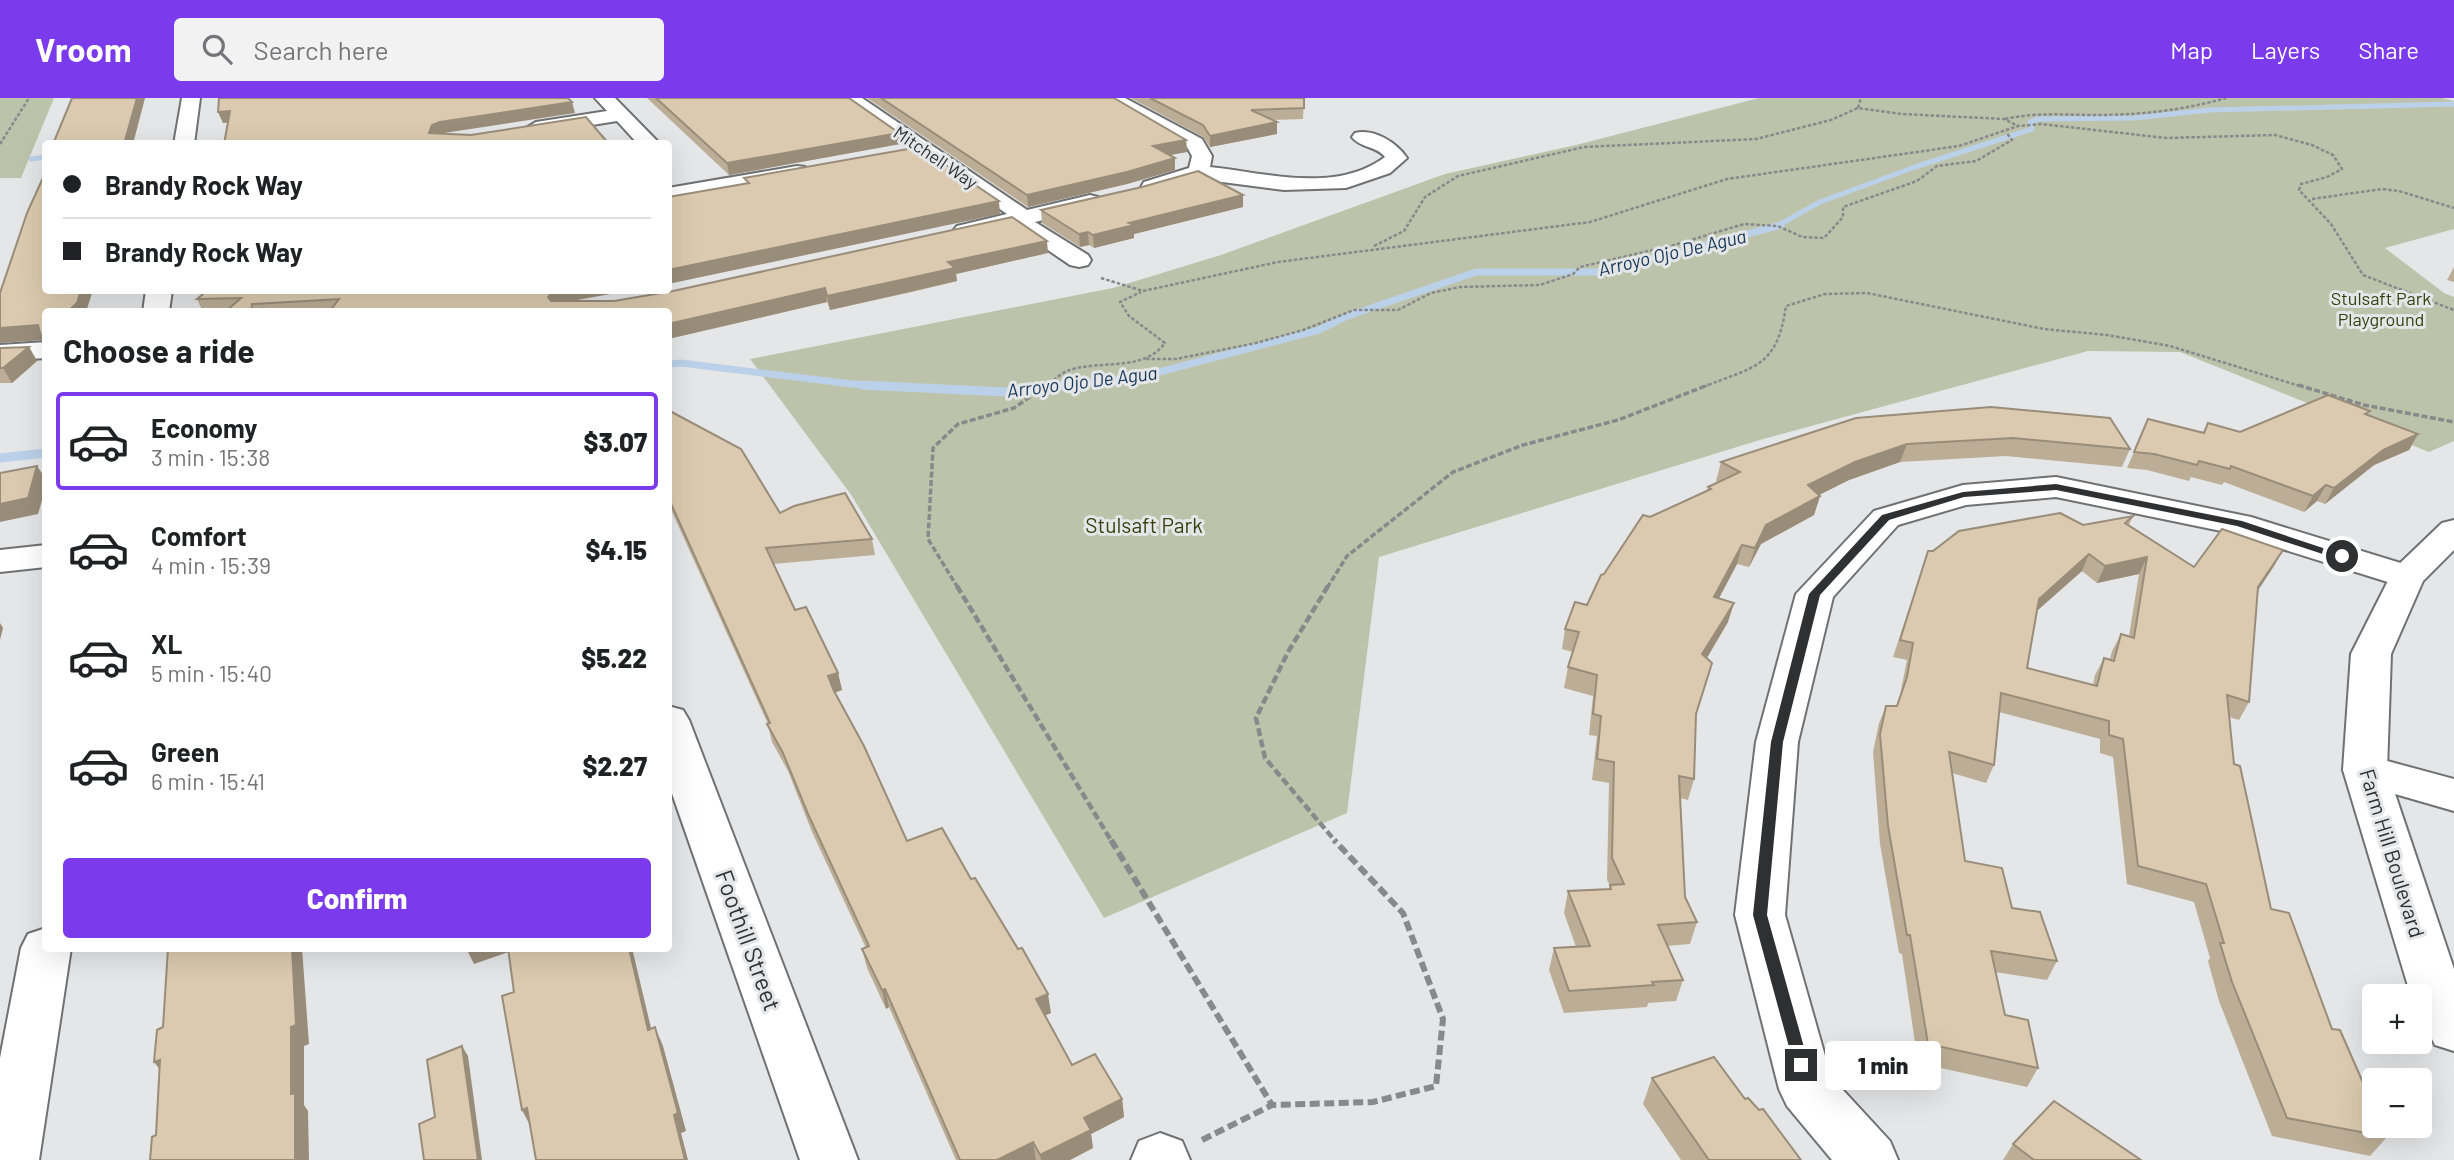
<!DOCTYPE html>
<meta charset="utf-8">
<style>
:root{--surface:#fff;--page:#f2f2f2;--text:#202124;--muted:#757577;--line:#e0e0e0;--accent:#7c3aed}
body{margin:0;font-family:Barlow,sans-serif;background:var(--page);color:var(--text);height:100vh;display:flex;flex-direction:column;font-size:26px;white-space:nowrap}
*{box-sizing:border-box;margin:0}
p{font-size:23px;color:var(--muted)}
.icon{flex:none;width:38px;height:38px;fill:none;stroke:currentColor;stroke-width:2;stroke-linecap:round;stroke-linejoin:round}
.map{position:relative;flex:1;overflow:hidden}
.side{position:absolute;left:42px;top:210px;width:630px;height:644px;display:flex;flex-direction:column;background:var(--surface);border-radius:7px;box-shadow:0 7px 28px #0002}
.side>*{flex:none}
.guide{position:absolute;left:42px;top:42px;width:630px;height:154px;border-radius:7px;box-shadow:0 7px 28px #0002;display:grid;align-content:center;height:154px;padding:0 21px;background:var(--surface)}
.fabs{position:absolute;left:2362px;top:886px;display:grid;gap:14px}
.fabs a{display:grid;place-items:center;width:70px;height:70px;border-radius:7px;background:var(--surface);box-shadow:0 7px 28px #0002;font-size:35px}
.end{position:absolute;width:32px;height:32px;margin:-16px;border:9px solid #2f3031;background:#fff;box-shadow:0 0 0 4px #fff}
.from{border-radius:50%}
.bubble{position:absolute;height:49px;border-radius:7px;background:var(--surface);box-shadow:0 7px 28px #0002;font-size:23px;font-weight:800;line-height:49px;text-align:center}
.guide b{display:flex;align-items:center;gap:24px;height:66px;font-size:26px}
.guide b+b{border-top:2px solid var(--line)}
.guide i{width:18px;height:18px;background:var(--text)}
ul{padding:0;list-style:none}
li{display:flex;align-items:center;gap:21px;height:98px;margin:0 14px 10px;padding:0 7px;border:4px solid transparent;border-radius:7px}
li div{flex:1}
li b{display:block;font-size:26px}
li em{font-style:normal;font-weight:800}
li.active{border-color:var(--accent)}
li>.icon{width:63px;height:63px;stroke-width:1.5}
h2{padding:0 21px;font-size:32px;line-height:84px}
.primary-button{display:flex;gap:14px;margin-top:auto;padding:14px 21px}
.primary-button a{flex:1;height:80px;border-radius:7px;background:var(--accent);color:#fff;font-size:28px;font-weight:800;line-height:80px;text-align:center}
header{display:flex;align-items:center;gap:42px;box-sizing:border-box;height:98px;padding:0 35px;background:var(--accent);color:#fff}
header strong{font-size:33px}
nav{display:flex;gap:38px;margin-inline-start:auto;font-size:24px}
.search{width:490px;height:63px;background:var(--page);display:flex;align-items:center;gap:18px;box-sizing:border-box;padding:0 24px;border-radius:7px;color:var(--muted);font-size:26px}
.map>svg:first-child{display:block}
.green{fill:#bdc3aa}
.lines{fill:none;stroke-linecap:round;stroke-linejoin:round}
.stream-far2{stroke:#bbd1e9;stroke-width:5}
.stream-far1{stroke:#bbd1e9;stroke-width:7}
.stream{stroke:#bbd1e9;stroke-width:9}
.minor-casing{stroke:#6f7172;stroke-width:4}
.major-casing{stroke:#6f7172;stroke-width:4}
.path-far3{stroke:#88898b;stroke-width:2.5;stroke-dasharray:3.5 2;stroke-linecap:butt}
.path-far2{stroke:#88898b;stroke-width:3.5;stroke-dasharray:6 2.5;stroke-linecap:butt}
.path-far1{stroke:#88898b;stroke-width:4.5;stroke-dasharray:8 3.5;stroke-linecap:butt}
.path{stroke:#88898b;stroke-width:6;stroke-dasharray:10 4.5;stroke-linecap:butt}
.minor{fill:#fff;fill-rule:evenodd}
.major{fill:#fff;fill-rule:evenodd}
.wall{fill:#bcae96;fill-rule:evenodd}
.shaded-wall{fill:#998d7a}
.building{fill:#dbcaaf;stroke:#998d7a;stroke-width:2;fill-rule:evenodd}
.route{fill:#2f3031}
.labels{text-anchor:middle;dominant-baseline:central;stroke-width:6;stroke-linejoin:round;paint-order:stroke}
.far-street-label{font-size:18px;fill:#2f3031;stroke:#e4e6e8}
.far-park-label{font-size:18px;fill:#383f0d;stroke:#e4e6e8}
.far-water-label{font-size:19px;font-style:italic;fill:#143657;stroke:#e4e6e8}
.park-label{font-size:21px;fill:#383f0d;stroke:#e4e6e8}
.street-label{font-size:21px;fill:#2f3031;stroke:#e4e6e8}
.near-street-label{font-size:24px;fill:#2f3031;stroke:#e4e6e8}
</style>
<header>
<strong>Vroom</strong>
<div class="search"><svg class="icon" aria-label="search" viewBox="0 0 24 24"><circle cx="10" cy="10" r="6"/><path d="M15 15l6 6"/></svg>Search here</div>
<nav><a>Map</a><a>Layers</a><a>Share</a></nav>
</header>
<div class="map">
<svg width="2454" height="1062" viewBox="0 0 2454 1062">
<rect width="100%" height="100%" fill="#e4e6e8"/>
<g class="green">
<path d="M0,0H54L21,80H0Z"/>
<path d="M1759,0H2442L2454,3V131L2385,150L2444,195L2454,199V343L2429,354L2180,254L2088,253L1763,341L1379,459L1347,715L1104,820L852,398L750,261L1113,190L1221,157L1445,76L1576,47Z"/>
</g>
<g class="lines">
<g class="stream-far2">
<path d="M31,61L46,59"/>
<path d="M1777,128L1820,104L1912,70L2032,31L2030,24L2038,21L2134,20L2210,12L2454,6"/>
</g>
<g class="stream-far1">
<path d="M668,266L681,265L877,289"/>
<path d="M1052,289L1144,278L1319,232L1345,219L1476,174H1603L1781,127"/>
</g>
<g class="stream">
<path d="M862,287L1005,294L1068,287"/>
<path d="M0,360L46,355"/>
</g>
<defs>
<g id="minor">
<path d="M182,0H200L194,46H174Z"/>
<path d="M595,0H615L660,46H638L617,23L536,36L526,30L536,24L607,13Z"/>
<path d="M840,0H862L1027,112L1090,97L1098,99L1101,104L1098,109L1035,124L1088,157L1091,162L1088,167L1079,169L1070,167L1014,129L965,140L957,138L953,133L957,128L1007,116Z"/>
<path d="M1102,0H1125L1202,41L1212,58L1210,69C1267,75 1335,96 1385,59C1377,48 1360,50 1352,39L1355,35C1374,30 1397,45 1407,60L1390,75L1346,90L1284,92L1199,81L1152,96L1144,94L1141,89L1144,84L1189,70L1192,58L1187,49Z"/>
<path d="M797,68L805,69L808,74L805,79L668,104V90Z"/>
<path d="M146,192H172L169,214H143Z"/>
<path d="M46,244V260L0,263V247Z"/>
<path d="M2056,379L2251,419L2420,471L2425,479L2420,487L2407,490L2231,435L2056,399L1966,407L1898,427L1833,499L1798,644L1785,817L1831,979L1890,1043L1898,1062H1832L1787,1008L1779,991L1735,817L1756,644L1796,496L1874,413L1963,387Z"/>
<path d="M46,447V469L0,474V452Z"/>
<path d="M668,608L683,612L689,622L858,1062H800L668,684Z"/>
<path d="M2365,657L2454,681V713L2350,683L2343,672L2350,661Z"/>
<path d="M46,830V850H71L39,1062H0V960L21,850L28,836Z"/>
<path d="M1160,1035L1182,1043L1190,1062H1131L1139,1043Z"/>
</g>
<path id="major" d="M2454,422V452L2423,483L2391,556L2387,672L2454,871V953L2435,947L2420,917V898H2411L2343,672L2351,556L2394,471L2442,425Z"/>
</defs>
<use href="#minor" class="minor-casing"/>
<use href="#major" class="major-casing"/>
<g class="path-far3">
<path d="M1858,10L1861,0"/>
<path d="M2005,21C2036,14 2066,17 2097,17C2141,17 2184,12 2226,0"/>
<path d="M0,46L29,0"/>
<path d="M2312,101L2382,91L2399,93L2454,110"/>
<path d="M1374,148L1404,133L1425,99L1458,78L1584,49L1756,41L1831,22L1858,10L1902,16L2004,21L2018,28"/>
<path d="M1101,180L1143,193L1278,164L1590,124L1727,81L1959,48L2018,28L2041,26L2166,40L2275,37L2312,47L2333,57L2342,71L2327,79L2301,86L2299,92L2331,126L2363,177L2454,212"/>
<path d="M1146,261H1176L1256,245L1303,232L1354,212H1398L1431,195L1460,189L1540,187L1573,176L1580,169L1674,147L1744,126L1778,128L1802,139L1824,140L1843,119V109L1917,83L1937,68L1976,63L2012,42L2006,34"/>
<path d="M1045,289C1052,284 1060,276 1067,273C1098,261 1143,275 1165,245L1129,218L1120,204L1141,194"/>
<path d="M1703,289C1755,268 1777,270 1786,208L1825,196L1867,195L2044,231L2107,237L2170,248L2303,289"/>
</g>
<g class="path-far2">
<path d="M2298,287L2364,307L2454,324"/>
<path d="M958,490L928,441L933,350L958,326L1014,310L1047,287"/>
<path d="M1327,490L1347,458L1453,374L1523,347L1618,322L1708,287"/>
</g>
<g class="path-far1">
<path d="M957,488L1112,744"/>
<path d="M1328,488L1288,554L1256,620L1265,660L1336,744"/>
</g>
<g class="path">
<path d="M1111,742L1272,1007"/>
<path d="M1202,1042L1272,1007L1373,1004L1436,988L1443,921L1403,815L1334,742"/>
</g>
<use href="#minor" class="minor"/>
<use href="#major" class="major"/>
</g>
<g class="wall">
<path d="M647,0H849L899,35L900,46L729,77Z"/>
<path d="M867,0H1114L1186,42L1187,54L1169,57L1175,72L1127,86L1028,109Z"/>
<path d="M1131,0H1304L1303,21L1272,22L1277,36L1210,49L1203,39Z"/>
<path d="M1243,97V109L1134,136V140L1094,150L1089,147L1080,149L1042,125L1041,112Z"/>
<path d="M1048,155L956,176L957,183L912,194L830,212L827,204L668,241V214H203L197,201L203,197L201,192H632L573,203H614Z"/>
<path d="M2454,169V184L2447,182Z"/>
<path d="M29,249L37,263L12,285H0V250Z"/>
<path d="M668,312L780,415L872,441L875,457L773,466L795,512L838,575L842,592L835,595L907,743L971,781L1051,915L1045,917L1072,967L1122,1001L1124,1019L1091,1036L1093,1050L1070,1062H956L889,909L886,911L867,870L862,851L866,850L812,734L788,673L772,644L768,626L668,405Z"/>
<path d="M2370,313L2368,317L2418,336L2409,352L2374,367L2325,406L2317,403L2304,414L2224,384L2222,387L2191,379L2189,383L2147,372L2127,370L2148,321L2203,334L2208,325L2240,334Z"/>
<path d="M1856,320L2130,351L2122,369L2006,358L1900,364L1849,382L1819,397L1820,398L1814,417L1761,446L1749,469L1737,466L1719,500L1728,524L1706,560L1696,618L1694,681L1688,702L1680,700L1685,799L1697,824L1690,846L1667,848L1683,882L1676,903L1648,905L1647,909L1564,915L1549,872L1554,850L1576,849L1564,815L1568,793L1609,791L1610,787L1607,782L1609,685L1592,682L1597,638L1589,637L1593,598L1564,590L1568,569L1573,554L1562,551L1565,531L1587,507L1604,476L1650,419L1707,393L1708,389L1719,384L1716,383L1721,364Z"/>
<path d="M2133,418L2129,427L2194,469L2274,468L2258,492L2249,604L2239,622L2229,619L2234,666L2271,811L2387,1039L2370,1058L2272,1038L2219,903L2208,863L2210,860L2194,804L2127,786L2113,659L2100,655V641L1999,614L1994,667L1986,685L1952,675L1965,763L2012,810L2057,863L2047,882L1995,874L2005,917L2038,970L2027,989L1918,965L1902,856L1899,855L1880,746L1873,654L1879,625L1886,608H1896L1900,597L1907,562L1893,559L1928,453H1933L2083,427ZM2082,473L2097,485L2139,476L2129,538L2121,536L2112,553L2110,561L2104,560L2095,577L2093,587L2027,570L2037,513Z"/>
<path d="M1652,980L1745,1001L1801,1062H1681L1643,1006Z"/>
<path d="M2013,1046L2141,1062H2003Z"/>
</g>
<g class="shaded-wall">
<path d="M137,0H145L133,46H124Z"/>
<path d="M572,4L575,15L444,35H429L432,27L440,24Z"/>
<path d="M230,13L235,24L223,25L218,14Z"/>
<path d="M1277,24V36L1210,49V38Z"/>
<path d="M899,35L900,46L729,77L727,65Z"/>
<path d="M1186,42L1187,54L1154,60L1153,48Z"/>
<path d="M1175,60V72L1127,86L1028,109L1027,97Z"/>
<path d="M1243,97V109L1134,136V140L1094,150L1093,137L1129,125Z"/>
<path d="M999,103L1000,116L668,186V172Z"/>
<path d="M1088,134L1089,147L1080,149L1079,136Z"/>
<path d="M1047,143L1048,155L956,176L957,183L830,212L827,198L948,164Z"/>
<path d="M825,190L827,204L668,241V226Z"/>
<path d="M81,192H93L86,214H67Z"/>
<path d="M554,192H632L558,205L553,213L548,199Z"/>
<path d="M38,227L46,233V247L43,242L0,245V230Z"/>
<path d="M29,249L37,263L12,285L3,270Z"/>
<path d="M2418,336L2409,352L2374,367L2325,406L2334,390L2383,352Z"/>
<path d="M1907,346L1900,364L1849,382L1803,405L1808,387L1855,364Z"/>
<path d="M37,368L46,381V389L38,416L0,424V406Z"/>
<path d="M2326,387L2317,403L2304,414L2313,398Z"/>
<path d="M1820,398L1814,417L1761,446L1749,469L1755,450L1766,427Z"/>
<path d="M1742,447L1737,466L1709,519L1714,499Z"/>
<path d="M2283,452L2274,468L2249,506L2258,489Z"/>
<path d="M2089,456L2082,473L2031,518L2039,501Z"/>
<path d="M2147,459L2139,476L2097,485L2105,468Z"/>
<path d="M1734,505L1728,524L1697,577L1702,556Z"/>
<path d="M0,525L3,530L0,542Z"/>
<path d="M838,575L842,592L832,595L828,578Z"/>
<path d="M292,850H302L309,946L304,948V1007L308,1013L309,1062H295L291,996Z"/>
<path d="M466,850H513L514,852L474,866Z"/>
<path d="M629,850H632L656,951L648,932Z"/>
<path d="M885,891L889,909L886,911L882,892Z"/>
<path d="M1048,896L1051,915L1039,920L1036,901Z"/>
<path d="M655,929L663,948L686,1033L681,1035L688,1062H685L674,1017Z"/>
<path d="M462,948L468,958L482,1062H478Z"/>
<path d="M160,962L169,983L154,964Z"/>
<path d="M1122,1001L1124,1019L1091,1036L1093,1050L1070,1062H1041L1040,1057L1084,1020Z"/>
<path d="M527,1010L532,1031L522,1012Z"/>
<path d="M1033,1044L1036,1062H997Z"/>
</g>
<g class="building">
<path d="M72,0H137L124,46H53Z"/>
<path d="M219,0H568L572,4L440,24L432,27L429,35L471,37L586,19L609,46H224L230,13L218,14Z"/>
<path d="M656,0H849L899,35L727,65Z"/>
<path d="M881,0H1114L1186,42L1153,48L1175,60L1127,74L1027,97Z"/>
<path d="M1150,0H1304V10L1251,12L1277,24L1210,38L1203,27Z"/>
<path d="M919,49L999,103L668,172V99L749,85L744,80Z"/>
<path d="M46,73V192H81L77,205L67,214H46V233L41,238L38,227L0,230V195L27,115Z"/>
<path d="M1198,73L1243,97L1129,125L1134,127L1093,137L1088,134L1079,136L1041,112L1142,89Z"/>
<path d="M1012,119L1047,143L948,164L955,170L910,180L827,198L825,190L668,226V214H329L339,201L252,206L251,214H225L241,200L197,201L208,192H554L548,199L551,203H614L673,193Z"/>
<path d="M29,249L3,270H0V250Z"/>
<path d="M2328,297L2370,313L2365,316L2418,336L2383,352L2334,390L2326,387L2313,398L2231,368L2230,371L2199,363L2197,367L2154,356L2134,354L2148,321L2204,335L2208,325L2240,334Z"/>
<path d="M1991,309L2110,320L2130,351L2013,340L1907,346L1855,364L1808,387L1820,398L1766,427L1755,450L1742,447L1714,499L1734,505L1702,556L1712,565L1696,616L1694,681L1679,678L1685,799L1697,824L1658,827L1683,882L1652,884L1654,887L1569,893L1554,850L1590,848L1568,793L1611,791L1610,787L1624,786L1612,760L1614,664L1597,661L1601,618L1593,616L1597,577L1568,569L1579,534L1565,531L1575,504L1587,507L1601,477L1604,476L1643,417L1650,419L1711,391L1708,389L1740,374L1721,364L1856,320Z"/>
<path d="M668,312L741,351L780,415L794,408L845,395L872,441L766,450L795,512L806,509L838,575L828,578L834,593L864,648L907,743L942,730L971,781L975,780L1018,851L1022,850L1048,896L1036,901L1072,967L1095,956L1122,1001L1084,1020L1091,1032L1040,1057L1033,1044L997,1062H960L885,891L882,892L862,851L869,848L808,716L783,655L767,626L770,625L668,399Z"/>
<path d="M37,368L28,400L0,406V375Z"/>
<path d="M2060,415L2083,427L2133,418L2125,425L2194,469L2222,431L2283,452L2258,489L2249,604L2227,597L2234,666L2240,668L2271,811L2289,815L2332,931L2340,932L2375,1012V1027H2381L2387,1039L2287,1020L2232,884L2220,845H2224L2206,786L2138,768L2123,641L2109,637V623L2001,595L1994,667L1949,654L1965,763L2002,770L2012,810L2040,814L2057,863L1991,853L2005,917L2028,922L2038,970L1928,946L1910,837H1907L1888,728L1880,636L1886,608H1897L1907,579L1913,545L1900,542L1928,453H1933L1959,433ZM2089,456L2105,468L2147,459L2134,540L2121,536L2114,563L2104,560L2097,588L2027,570L2039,501Z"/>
<path d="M168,850H292L296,927L291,929V996L295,995V1062H150L152,1039L156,1037L160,962L154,964L157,932L163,929Z"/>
<path d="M508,850H629L648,932L655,929L678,1015L674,1017L685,1062H536L527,1010L522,1012L502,898L514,894Z"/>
<path d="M462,948L478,1062H424L419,1026L435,1019L427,962Z"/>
<path d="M1714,959L1745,1001L1748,1000L1759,1012L1763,1011L1801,1062H1709L1652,980Z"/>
<path d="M2054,1003L2141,1062H2034L2013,1046Z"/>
</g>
<path class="route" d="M2056,386L2242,423L2347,458L2338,461L2237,428L2056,392L1964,399L1889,422L1820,497L1783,644L1767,817L1809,967L1806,971H1795L1753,817L1771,644L1809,496L1882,417L1963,394Z"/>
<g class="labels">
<g class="far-street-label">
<text transform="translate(936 59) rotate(34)">Mitchell Way</text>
</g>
<g class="far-park-label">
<text x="2381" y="200">Stulsaft Park<tspan x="2381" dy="21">Playground</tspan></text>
</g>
<g class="far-water-label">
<text transform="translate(1672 154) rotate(-13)">Arroyo Ojo De Agua</text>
<text transform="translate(1082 283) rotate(-7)">Arroyo Ojo De Agua</text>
</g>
<g class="park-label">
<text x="1144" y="426">Stulsaft Park</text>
</g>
<g class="street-label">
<text transform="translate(2393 755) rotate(73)">Farm Hill Boulevard</text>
</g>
<g class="near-street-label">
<text transform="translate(749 842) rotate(70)">Foothill Street</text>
</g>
</g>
</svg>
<div class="fabs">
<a>+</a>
<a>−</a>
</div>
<i class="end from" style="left:2342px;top:458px"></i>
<i class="end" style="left:1801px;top:967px"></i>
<div class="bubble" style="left:1825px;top:943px;width:116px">1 min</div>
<div class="guide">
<b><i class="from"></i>Brandy Rock Way</b>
<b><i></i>Brandy Rock Way</b>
</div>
<section class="side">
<h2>Choose a ride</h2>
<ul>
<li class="active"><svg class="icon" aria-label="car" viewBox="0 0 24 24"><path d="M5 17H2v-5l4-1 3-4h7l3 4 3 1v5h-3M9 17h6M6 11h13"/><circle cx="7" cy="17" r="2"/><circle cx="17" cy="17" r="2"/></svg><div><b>Economy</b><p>3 min · 15:38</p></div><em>$3.07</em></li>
<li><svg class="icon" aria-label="car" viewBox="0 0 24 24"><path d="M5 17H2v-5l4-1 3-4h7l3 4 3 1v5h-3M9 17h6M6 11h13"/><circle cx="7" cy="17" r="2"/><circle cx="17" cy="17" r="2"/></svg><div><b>Comfort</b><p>4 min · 15:39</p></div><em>$4.15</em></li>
<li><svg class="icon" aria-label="car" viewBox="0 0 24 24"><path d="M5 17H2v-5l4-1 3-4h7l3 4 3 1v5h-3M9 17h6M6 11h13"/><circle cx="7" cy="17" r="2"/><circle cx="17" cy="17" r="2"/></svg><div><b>XL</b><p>5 min · 15:40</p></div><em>$5.22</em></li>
<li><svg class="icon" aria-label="car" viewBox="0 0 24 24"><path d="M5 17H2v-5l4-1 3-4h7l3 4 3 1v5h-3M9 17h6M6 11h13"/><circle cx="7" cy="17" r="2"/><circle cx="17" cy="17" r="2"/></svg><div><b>Green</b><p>6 min · 15:41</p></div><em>$2.27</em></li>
</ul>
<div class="primary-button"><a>Confirm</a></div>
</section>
</div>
